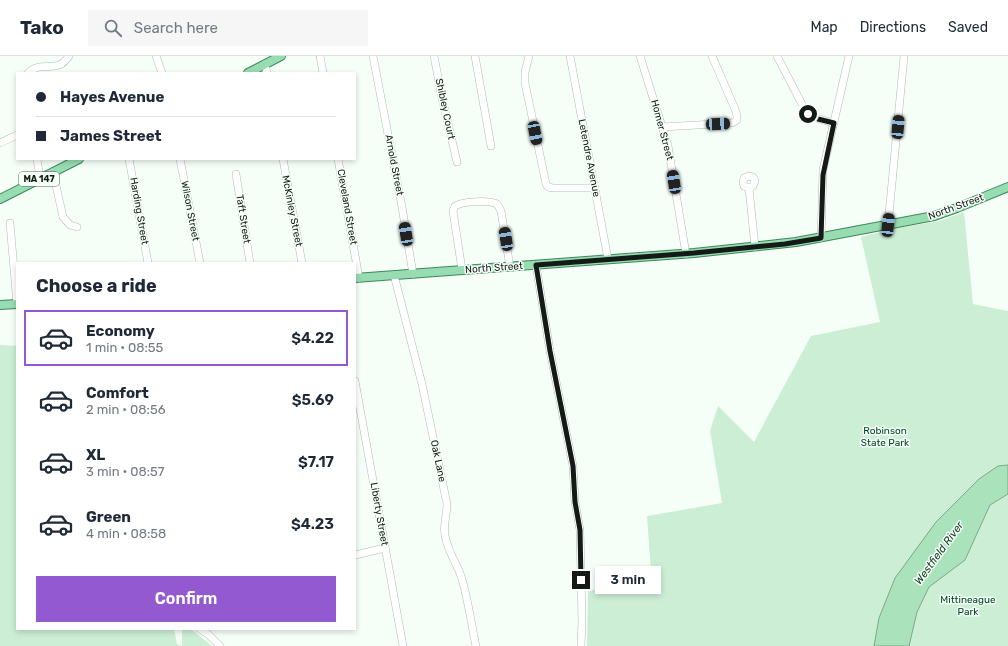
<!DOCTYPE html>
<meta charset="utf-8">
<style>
:root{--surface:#fff;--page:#f6f6f7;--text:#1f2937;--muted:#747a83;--line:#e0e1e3;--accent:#9259d0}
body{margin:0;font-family:Rubik,sans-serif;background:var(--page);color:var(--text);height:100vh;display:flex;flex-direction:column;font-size:15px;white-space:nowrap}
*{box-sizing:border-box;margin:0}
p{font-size:13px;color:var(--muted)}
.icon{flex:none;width:22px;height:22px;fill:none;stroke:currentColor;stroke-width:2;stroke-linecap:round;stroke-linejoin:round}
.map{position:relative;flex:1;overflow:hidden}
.drawer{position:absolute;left:16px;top:206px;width:340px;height:368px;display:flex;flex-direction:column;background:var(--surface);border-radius:0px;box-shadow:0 2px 6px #0003}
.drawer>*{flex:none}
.hud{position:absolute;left:16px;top:16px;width:340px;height:88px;border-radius:0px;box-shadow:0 2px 6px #0003;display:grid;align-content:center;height:88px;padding:0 20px;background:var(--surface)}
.end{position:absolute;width:18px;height:18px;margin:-9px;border:5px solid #141a16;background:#fff;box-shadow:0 0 0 2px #fff}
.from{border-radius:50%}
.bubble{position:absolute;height:28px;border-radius:0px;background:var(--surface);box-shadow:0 2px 6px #0003;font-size:13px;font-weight:600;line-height:28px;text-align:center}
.car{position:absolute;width:12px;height:24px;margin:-12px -6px;border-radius:5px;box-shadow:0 0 3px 1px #0007;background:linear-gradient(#222 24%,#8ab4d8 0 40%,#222 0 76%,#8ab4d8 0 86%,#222 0)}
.hud b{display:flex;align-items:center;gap:14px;height:38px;font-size:15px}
.hud b+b{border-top:1px solid var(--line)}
.hud i{width:10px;height:10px;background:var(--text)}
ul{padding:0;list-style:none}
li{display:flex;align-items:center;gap:12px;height:56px;margin:0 8px 6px;padding:0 12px;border:2px solid transparent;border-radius:0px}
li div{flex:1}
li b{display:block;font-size:15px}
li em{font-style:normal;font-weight:600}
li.on{border-color:var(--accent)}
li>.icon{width:36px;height:36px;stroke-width:1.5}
h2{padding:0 20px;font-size:18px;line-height:48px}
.action{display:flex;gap:8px;margin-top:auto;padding:8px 20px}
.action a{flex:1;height:46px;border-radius:0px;background:var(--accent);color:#fff;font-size:16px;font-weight:600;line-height:46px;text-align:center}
header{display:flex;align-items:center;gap:24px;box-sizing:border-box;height:56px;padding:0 20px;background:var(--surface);border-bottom:1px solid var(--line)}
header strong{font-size:19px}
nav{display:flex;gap:22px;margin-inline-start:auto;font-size:14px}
.search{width:280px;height:36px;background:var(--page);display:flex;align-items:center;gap:10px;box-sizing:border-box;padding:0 14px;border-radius:0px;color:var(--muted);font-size:15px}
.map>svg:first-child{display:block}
.green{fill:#cceed5}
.water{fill:#aae3bb;stroke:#7da78a}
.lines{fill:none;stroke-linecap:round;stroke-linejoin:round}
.minor-casing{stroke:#aebdb2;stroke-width:8}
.major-casing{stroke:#3d885a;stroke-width:10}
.minor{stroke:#fff;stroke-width:7}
.major{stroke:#98dcb2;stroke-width:8}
.route{stroke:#141a16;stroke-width:5}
.labels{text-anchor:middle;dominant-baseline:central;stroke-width:3;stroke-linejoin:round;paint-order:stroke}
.shield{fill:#f5fff8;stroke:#585f5a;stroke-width:1}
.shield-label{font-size:9px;font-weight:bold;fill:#141a16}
.street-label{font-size:10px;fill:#141a16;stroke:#f5fff8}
.park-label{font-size:10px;fill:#004623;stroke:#f5fff8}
.water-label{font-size:11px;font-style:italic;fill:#174127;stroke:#f5fff8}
</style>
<header>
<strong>Tako</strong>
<div class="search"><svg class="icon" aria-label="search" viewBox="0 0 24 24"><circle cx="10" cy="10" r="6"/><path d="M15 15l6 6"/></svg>Search here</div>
<nav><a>Map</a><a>Directions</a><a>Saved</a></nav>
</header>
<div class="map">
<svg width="1008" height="590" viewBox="0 0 1008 590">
<rect width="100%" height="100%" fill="#f5fff8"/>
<g class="green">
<path d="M964,156L973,248L1008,255V419L989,431L893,590H587L588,534L652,530L647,460L722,447L710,375L718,350L754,386L811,280L880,266L861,181L892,173L940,165Z"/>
<path d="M0,289L17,290V573H174L177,588L182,590V573H191L212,590H0Z"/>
<path d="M1008,438V590H909L917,556L929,530L965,504L990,449Z"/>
</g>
<path class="water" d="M1008,409V438L990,449L965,504L929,531L917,556L909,590H874L879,562L895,522L936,466L979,423L998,410Z"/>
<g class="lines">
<defs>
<g id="minor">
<path d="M156,0L162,17"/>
<path d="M320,0L323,17"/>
<path d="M373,0L402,151L413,218"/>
<path d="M434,0L442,42L457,106"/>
<path d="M475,0L491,90"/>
<path d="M529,0L525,16V27L546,128L548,131L553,132H595"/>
<path d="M570,0L608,203"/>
<path d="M640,0L668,90L686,198"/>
<path d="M777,0L806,56L816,62L834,67"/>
<path d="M265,8L267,17"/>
<path d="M28,17C42,3 57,19 69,0"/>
<path d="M662,71L732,67L737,64V60L735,53L712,0"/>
<path d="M0,87L17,79"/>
<path d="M37,103L40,122"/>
<path d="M129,103L148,207"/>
<path d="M180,103L200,207"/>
<path d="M283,103L302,207"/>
<path d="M338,103L359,222"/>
<path d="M53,116L63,161L70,169L77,171"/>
<path d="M236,118L250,207"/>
<path d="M749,132L744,130L743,127L744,122L749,120L753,121L755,125L753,130L749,132L755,191"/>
<path d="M10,167L17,248"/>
<path d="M888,169L904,0"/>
<path d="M821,182L823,114L849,0"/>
<path d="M536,209L550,295L573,410L575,446L580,474L582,565L581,590"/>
<path d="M462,214L453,155L455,150C464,145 488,144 497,148L501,155L510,211"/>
<path d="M394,219L422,328L447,448C447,459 443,469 445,479C447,494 456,506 461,520C468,542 471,567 476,590"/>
<path d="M355,325L403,590"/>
<path d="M355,499L385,492"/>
<path d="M200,573L209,579L220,590"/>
</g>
<g id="major">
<path d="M248,17L281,0"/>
<path d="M0,143L79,103"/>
<path d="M355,222L694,197L796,186L934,160L957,152L1008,131"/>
<path d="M0,249L17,248"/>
</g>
</defs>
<use href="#minor" class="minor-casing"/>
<use href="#major" class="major-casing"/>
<use href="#minor" class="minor"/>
<use href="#major" class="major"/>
</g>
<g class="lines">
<path class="route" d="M581,524L580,474L575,446L573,410L550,295L536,209L694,197L785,188L821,182L823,119L834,67L818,63L808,58"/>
</g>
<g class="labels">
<rect class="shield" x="19" y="116" width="40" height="14" rx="3"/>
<g class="shield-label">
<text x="39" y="123">MA 147</text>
</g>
<g class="street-label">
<text transform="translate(445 53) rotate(78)">Shibley Court</text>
<text transform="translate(662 74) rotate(75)">Homer Street</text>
<text transform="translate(589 102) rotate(79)">Letendre Avenue</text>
<text transform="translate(394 109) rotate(79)">Arnold Street</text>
<text transform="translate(347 151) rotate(80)">Cleveland Street</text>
<text transform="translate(956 151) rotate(-20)">North Street</text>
<text transform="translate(139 155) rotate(80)">Harding Street</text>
<text transform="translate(190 155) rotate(79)">Wilson Street</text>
<text transform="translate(292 155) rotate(79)">McKinley Street</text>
<text transform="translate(243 163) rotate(81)">Taft Street</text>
<text transform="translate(494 212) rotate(-4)">North Street</text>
<text transform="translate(438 405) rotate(78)">Oak Lane</text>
<text transform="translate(379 458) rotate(80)">Liberty Street</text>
</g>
<g class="park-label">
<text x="885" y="375">Robinson<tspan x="885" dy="12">State Park</tspan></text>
<text x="968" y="544">Mittineague<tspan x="968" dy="12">Park</tspan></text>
</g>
<g class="water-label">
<text transform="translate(939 497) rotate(-54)">Westfield River</text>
</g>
</g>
</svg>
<i class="end from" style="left:808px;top:58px"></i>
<i class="end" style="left:581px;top:524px"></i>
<div class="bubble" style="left:595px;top:510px;width:66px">3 min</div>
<i class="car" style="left:718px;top:68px;rotate:87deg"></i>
<i class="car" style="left:898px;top:71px;rotate:5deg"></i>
<i class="car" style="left:535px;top:77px;rotate:169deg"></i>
<i class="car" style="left:674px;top:126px;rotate:351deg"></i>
<i class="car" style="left:888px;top:169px;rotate:6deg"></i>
<i class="car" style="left:406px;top:178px;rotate:351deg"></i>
<i class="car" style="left:506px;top:183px;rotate:351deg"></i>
<div class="hud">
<b><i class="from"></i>Hayes Avenue</b>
<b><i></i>James Street</b>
</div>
<section class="drawer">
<h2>Choose a ride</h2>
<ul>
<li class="on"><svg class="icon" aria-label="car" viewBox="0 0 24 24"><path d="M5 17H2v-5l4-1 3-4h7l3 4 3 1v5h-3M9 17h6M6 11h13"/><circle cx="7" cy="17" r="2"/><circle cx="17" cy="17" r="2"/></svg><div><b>Economy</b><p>1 min · 08:55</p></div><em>$4.22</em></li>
<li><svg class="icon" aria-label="car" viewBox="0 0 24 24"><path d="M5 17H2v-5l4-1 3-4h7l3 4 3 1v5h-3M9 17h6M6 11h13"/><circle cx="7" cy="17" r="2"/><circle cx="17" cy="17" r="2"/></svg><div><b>Comfort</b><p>2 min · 08:56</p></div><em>$5.69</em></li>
<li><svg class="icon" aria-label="car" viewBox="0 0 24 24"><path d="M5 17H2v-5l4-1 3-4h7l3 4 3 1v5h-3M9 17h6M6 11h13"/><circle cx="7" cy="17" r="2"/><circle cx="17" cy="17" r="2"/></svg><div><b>XL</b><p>3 min · 08:57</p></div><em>$7.17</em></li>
<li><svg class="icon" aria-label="car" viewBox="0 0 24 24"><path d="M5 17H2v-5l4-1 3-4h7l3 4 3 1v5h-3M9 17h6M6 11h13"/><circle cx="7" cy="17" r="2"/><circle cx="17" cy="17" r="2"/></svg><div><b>Green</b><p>4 min · 08:58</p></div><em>$4.23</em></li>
</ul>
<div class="action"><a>Confirm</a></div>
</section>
</div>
